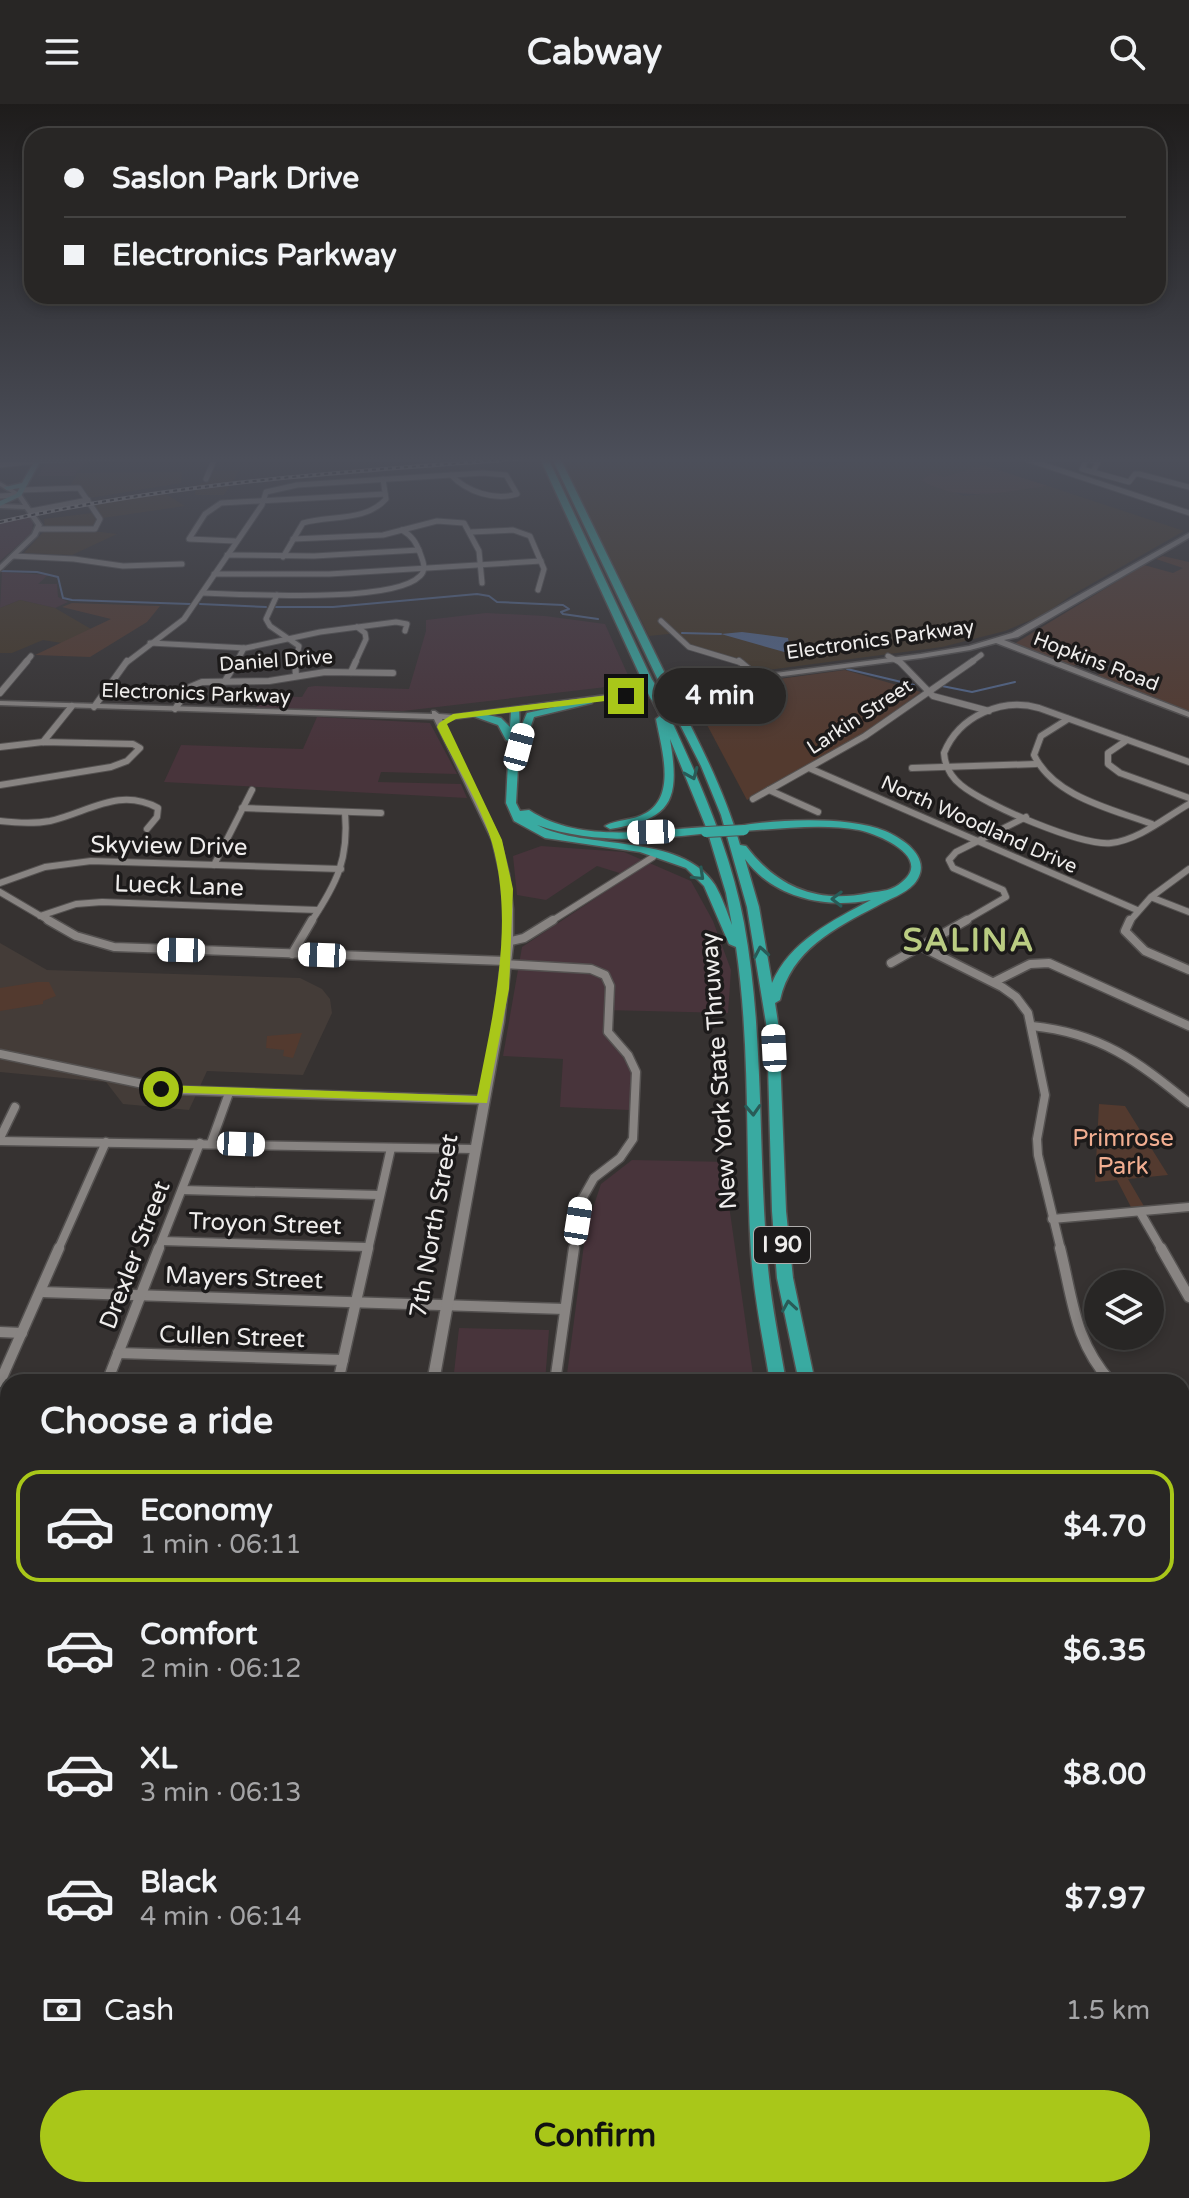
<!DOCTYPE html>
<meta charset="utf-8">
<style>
:root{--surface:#282625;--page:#343232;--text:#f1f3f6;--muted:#a5a5a7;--line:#444342;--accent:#a9c719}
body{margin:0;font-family:"Varela Round",sans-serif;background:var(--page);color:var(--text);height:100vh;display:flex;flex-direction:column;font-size:30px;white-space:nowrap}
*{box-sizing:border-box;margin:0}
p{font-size:26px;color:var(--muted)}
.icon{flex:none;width:44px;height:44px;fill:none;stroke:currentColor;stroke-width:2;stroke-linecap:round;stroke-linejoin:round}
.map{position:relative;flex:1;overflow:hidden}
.details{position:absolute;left:0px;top:1270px;width:1190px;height:824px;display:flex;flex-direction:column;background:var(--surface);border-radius:24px 24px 0 0;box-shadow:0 4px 12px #0003,0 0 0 2px var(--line)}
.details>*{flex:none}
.top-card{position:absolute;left:24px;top:24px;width:1142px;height:176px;border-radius:24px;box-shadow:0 4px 12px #0003,0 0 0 2px var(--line);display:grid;align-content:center;height:176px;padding:0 40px;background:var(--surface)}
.tools{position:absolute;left:1084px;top:1166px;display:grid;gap:16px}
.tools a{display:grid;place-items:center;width:80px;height:80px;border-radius:50%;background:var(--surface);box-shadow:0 4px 12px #0003,0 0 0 2px var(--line);font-size:40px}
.end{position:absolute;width:36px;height:36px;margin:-18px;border:10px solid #a9c719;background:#111;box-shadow:0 0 0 4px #111}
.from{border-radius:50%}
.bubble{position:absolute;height:56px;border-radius:28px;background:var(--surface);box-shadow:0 4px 12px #0003,0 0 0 2px var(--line);font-size:26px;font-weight:700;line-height:56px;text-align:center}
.car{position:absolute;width:24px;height:48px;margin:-24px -12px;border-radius:10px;box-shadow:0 0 6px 2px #0007;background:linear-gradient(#fff 24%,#345 0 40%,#fff 0 76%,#345 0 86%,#fff 0)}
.top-card b{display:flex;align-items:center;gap:28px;height:76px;font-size:30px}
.top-card b+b{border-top:2px solid var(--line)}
.top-card i{width:20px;height:20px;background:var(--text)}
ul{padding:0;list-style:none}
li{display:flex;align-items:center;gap:24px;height:112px;margin:0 16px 12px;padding:0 24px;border:4px solid transparent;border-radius:24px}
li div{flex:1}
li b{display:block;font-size:30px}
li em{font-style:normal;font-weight:700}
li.on{border-color:var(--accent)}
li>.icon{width:72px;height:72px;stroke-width:1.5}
h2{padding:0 40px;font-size:36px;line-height:96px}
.pay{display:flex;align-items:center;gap:20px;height:88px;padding:0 40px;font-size:30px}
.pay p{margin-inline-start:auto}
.action{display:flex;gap:16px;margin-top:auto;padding:16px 40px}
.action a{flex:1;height:92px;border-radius:48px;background:var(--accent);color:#111;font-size:32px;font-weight:700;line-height:92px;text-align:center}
header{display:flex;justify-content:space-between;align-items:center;height:104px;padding:0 40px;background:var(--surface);font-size:36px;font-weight:700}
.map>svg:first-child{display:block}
.commercial{fill:#48343b}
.industrial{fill:#453829}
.built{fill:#443c38}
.green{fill:#533a2f}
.water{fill:#536689}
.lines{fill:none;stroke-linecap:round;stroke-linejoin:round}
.stream{stroke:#536689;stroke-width:2}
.street-far4-casing{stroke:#545150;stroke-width:7}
.street-far3-casing{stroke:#545150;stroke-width:8}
.street-far2-casing{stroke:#545150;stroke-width:11}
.street-far1-casing{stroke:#545150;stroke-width:13}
.street-casing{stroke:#545150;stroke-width:15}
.secondary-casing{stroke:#545150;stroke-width:3}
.primary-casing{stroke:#545150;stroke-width:3}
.highway-casing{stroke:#545150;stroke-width:3}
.street-far4{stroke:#888482;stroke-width:5}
.street-far3{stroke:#888482;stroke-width:6}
.street-far2{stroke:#888482;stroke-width:8}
.street-far1{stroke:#888482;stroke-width:10}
.street{stroke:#888482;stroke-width:12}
.secondary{fill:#888482;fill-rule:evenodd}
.primary{fill:#599b95;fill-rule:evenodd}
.highway{fill:#39aaa1;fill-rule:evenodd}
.rail-casing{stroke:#9e9b9a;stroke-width:4}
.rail{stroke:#1c1a1a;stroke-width:2;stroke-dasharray:4;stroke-linecap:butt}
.highway-bridge-casing{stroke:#545150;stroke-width:12;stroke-linecap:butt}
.highway-bridge{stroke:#39aaa1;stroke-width:10}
.oneway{stroke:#295b57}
.route{fill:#a9c719}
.labels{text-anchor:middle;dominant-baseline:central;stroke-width:7;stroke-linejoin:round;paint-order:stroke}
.far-street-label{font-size:20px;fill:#efedec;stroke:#1c1a1a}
.shield{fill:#1c1a1a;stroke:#b0aead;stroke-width:2}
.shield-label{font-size:22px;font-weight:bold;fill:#efedec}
.street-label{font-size:24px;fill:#efedec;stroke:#1c1a1a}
.park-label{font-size:24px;fill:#f2ae91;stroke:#1c1a1a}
.district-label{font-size:32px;font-weight:bold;letter-spacing:2px;fill:#bacc82;stroke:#1c1a1a}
</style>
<header><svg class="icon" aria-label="menu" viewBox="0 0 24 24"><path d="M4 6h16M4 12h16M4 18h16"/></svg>Cabway<svg class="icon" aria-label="search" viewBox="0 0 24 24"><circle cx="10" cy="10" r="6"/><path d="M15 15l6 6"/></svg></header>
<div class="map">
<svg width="1189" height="2094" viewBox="0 0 1189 2094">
<rect width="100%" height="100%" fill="#363231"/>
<g class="commercial">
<path d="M48,354L87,356L74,372H38Z"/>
<path d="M29,413L33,418L32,429L0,457V419Z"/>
<path d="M2,468L48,471L38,480H57L58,493L68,498L55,504L20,496L0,504Z"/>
<path d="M486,509L545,512L605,520L632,580L403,607L256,604L262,592L302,593L308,583L315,582L409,585L426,527V516Z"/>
<path d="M317,613L430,619L457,670L381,668L378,678L461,680L467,694L164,678L181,641L303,645Z"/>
<path d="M541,742L624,748L691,777L713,817L731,866L728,909L605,906L603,922L607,935L625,952L633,968L629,1006L560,1003L563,955L503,952L522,843L629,772L597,762L546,796L517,791L513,752Z"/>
<path d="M632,1056L730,1058L728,1094L754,1278H566L586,1125L601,1080Z"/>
<path d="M459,1224L549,1226L545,1278H453Z"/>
<path d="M74,2086H272L271,2094H72Z"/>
</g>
<g class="industrial">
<path d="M561,354H786L820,363L878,354H963L983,361L944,373L933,370L921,376L964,392L1048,382L1184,427L1072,491L1043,511L1005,527L942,543L760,567L739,555L691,542L678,529L649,532Z"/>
<path d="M240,366L224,391H195L196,382L207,377L211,367Z"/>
<path d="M182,368L181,379L90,394L83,383H70L77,369Z"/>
<path d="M161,387L185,402L103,414L93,399Z"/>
<path d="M92,409L97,416L92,427L117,430L72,451L24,449L45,426L44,415Z"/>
<path d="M20,496L55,504L91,525L62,539L43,536L12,549H0V504Z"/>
</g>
<path class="built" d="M0,839L47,866L300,874L322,885L330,895L332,909L303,971L207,967L189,1006L123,1000L106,978L0,968Z"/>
<g class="green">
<path d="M983,361L1048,382C1005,387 960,400 921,376L933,369L944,373Z"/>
<path d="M1163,452L1189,458V607L1097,571L1121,561L1099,552L1073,562L1014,540L1144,461L1173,469L1183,464L1156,455Z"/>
<path d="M72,499L160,502L147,518L90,553L35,551L111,515L62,503Z"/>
<path d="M845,566L921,588L866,629L747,696L689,587Z"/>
<path d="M37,878H49L56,892L43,897V900L0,907V884Z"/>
<path d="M302,929L293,954L283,952L284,946L266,944L267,932Z"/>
<path d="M1099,1000L1125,1002L1168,1071L1128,1075L1145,1104L1132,1105L1117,1076L1095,1078Z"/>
</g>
<path class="water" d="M742,528L788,534L789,540L803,550L795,551L721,530Z"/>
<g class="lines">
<g class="stream">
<path d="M0,467L37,468L58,473L63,494L72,496L190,500"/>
<path d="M200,500L266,503"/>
<path d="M276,503H333L477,490L489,492L497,498L563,501L569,505L561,508L563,510L598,515"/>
<path d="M682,529L721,530"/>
<path d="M847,565L914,581"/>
<path d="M942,582L972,588L1015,578"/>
</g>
<defs>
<g id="street-far4">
<path d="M1023,354L1189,409"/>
<path d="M0,361L46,356L125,354"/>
<path d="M1093,368L1098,358L1087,355L1082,365L1129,378L1135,370H1139L1189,383"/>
<path d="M483,369L506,371L517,390C495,397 467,388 451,371Z"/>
<path d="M206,375L215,354"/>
<path d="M21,386L79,384L100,415L95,425H39"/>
<path d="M0,392L19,391"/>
<path d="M31,407L88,396"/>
<path d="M471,428L513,426L530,432L544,465L538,486"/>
<path d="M293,435L383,431L437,417L464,419L479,447L482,479"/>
<path d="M235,437L189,435L205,410L221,399L385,390"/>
<path d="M227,451L314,452L419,446"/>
<path d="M14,452L74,455L123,462L182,460"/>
<path d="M283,453L303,419C331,411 365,418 386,395L383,375"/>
<path d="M214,470H329L541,457"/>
<path d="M202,489C243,490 393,500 420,472C427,466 423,457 420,449C416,438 412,432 402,426"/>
<path d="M277,491L266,515L270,522L299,542L295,559"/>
<path d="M661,517L689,543L742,559"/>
<path d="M150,539L246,544L320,528L396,518L407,520L405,527"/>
<path d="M888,552L901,559"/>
<path d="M25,559L31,552"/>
<path d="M126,559L184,515L262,401L266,388L297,381L451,371"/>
<path d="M236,559L244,544"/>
<path d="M355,559L366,535L365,529L357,523"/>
<path d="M970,559L981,551"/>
</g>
<g id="street-far3">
<path d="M295,557L296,572"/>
<path d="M739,557L760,574"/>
<path d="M899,557L933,592L989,607"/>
<path d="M351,568L356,557"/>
<path d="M225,577L237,557"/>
<path d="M0,589L27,557"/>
<path d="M94,603L127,557"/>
<path d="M175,605L190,583L202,578L269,577L325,568L393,569"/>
<path d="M1068,615L1041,632L1034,651C1054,693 1112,705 1152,720"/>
<path d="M1127,636L1108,649V660L1120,669L1189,694"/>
<path d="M43,638L72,602"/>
<path d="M0,643L43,638L133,640L140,644L127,657L111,663L0,681"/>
<path d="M1189,658L1039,604C1002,593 959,612 944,649C945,662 951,673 961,681C985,701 1081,742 1111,739C1139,736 1166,713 1189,700"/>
<path d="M809,664L1137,806"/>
<path d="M912,664L1036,660"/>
<path d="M769,686L818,708"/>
<path d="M753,695L865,632L973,557"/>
<path d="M242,704L381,709"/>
<path d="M0,717C17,719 34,720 50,717C89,708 119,683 158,704L157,713L147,725"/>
<path d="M214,761L252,686"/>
<path d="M0,779L45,763L91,757L341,765"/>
<path d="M0,788L51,818"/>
<path d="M1153,794L1189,808"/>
<path d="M40,812L76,800L102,798L318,806"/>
<path d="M311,818C337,779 349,755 345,708"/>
<path d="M550,818L653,753"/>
<path d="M963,818L1006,793L1003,786L953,764L949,756L956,748L1026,713"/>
<path d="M1129,818L1151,793L1189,765"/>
</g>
<g id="street-far2">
<path d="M48,816L76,832L114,843L506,857"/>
<path d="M1130,816L1125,827L1145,847L1189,866"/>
<path d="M507,838L524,834L553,816"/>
<path d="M918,841L1002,883L1016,893L1028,909L1045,991L1037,1035L1038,1051L1061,1146"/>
<path d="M292,850L312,816"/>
<path d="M891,859L967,816"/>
<path d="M505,860L591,865L605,871L610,882L608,928L628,951L636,968L633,1035L620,1054L594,1074L581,1097L574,1146"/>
<path d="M994,878L1030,860L1049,859L1189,922"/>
<path d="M1032,922C1101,929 1137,957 1189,999"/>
<path d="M0,950L172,986L483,996"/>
<path d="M0,1034L15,1003"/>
<path d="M0,1037L474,1045"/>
<path d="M211,1039L229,989"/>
<path d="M182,1086L379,1091"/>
<path d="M1140,1108L1162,1146"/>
<path d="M1052,1115L1189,1103"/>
<path d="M162,1137L367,1143"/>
<path d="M58,1146L106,1038"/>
<path d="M158,1146L200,1039"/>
<path d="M368,1146L391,1044"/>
</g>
<g id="street-far1">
<path d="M1060,1144C1073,1196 1074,1237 1111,1278"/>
<path d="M1161,1144L1189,1193"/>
<path d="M41,1188L565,1205"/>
<path d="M0,1228L22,1229"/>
<path d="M118,1249L343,1256"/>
<path d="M0,1278L59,1144"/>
<path d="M107,1278L159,1144"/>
<path d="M338,1278L368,1144"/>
<path d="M555,1278L574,1144"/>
<path d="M1182,1299L1189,1298"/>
<path d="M0,1379H8"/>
<path d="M1182,1521L1189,1524"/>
<path d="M0,1563L8,1542"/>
</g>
<g id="street">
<path d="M0,1896L8,1894"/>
<path d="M0,2065L8,2063"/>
<path d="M7,2094L8,2086"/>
<path d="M131,2094L133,2086"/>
<path d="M279,2094L280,2086"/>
</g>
<g id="secondary">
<path d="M0,378L21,390L42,421L37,432L0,467V461L32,430L36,421L25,405L0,404V400L23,401L17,392L0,382Z"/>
<path d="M1189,429V434L1018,533L1004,536L1189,608V613L996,539L970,546L921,554L453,615H442L500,736L509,770L513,805V842L504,918L439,1278H427L494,918L503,842L504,805L500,770L492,736L434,615L0,601V597L432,610V607H435L439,610L453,611L921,550L969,542L1012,529Z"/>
<path d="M1189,1409V1419L1182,1420V1410Z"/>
<path d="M8,1641V1653L0,1655V1643Z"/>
<rect x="322" y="2086" width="18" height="8"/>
</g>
<path id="primary" d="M36,354H42L21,392L0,402V397L16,390L20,384L7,386L4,384L5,383L22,379Z"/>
<g id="highway">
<path d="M540,354H548L654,580L652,582L644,580Z"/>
<path d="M552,354H560L669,578L667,580L659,578Z"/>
<path d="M670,588L675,591C700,640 725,688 740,741L746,742C777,783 817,800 869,789C881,787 892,787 902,778C933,753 878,730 859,726C821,719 781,725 743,727L738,724L739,722C777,715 849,712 885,727C906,736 934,756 914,780C905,790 889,795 877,802C835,824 791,846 780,896L775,899L779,925L786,1107L793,1174L815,1278H799L777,1174L772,1107L767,925L747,803L721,711L701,662L665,591ZM745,755C773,794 826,805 871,796C833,816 789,838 772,879L759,803Z"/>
<path d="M655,589L660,592C694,665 729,739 744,819C764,929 758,1041 767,1152C770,1194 779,1236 786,1278H770C763,1236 754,1193 751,1150C745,1048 751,945 736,843L729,840L704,782L686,764L640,748L545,734L514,717L506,699L509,637L506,636L498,621L470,611L475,608L501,614L510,623L511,607L519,605L520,625L527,609L592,595V599L534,613L524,642L519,645L516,699L520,707L529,706C580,740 648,726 706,723L670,635C680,696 673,715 610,725L605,722C616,715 633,717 646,709C677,691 661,643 656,615L660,612L650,592ZM537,721C591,740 652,736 708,729L726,789L732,821C727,808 722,793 715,781C681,728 585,747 537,721Z"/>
<path d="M1182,1583L1189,1586V1616L1182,1614Z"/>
<path d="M1182,1623L1189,1625V1642L1182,1640Z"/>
<path d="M558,2086H598L600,2094H560Z"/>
<path d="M1019,2086H1053L1056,2094H1022Z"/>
<path d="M1084,2086H1108L1111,2094H1087Z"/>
<path d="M1124,2086H1149L1152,2094H1127Z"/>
</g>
</defs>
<use href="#street-far4" class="street-far4-casing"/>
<use href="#street-far3" class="street-far3-casing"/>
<use href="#street-far2" class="street-far2-casing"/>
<use href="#street-far1" class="street-far1-casing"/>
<use href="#street" class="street-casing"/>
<use href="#secondary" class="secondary-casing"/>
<use href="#primary" class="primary-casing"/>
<use href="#highway" class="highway-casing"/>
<use href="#street-far4" class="street-far4"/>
<use href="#street-far3" class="street-far3"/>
<use href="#street-far2" class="street-far2"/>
<use href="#street-far1" class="street-far1"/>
<use href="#street" class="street"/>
<use href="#secondary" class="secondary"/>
<use href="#primary" class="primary"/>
<use href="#highway" class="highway"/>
<defs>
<path id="rail" d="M0,418C175,378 352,367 530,354"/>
</defs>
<use href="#rail" class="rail-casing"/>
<use href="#rail" class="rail"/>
<defs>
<g id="highway-bridge">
<path d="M664,578L670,591"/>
<path d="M649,580L655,592"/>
<path d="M706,728L744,726"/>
</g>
</defs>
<use href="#highway-bridge" class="highway-bridge-casing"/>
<use href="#highway-bridge" class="highway-bridge"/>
</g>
<defs><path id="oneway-chevron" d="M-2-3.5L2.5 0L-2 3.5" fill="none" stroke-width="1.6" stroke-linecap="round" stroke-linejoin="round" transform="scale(2)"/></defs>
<g class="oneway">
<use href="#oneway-chevron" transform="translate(692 670) rotate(67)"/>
<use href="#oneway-chevron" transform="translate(699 771) rotate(44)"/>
<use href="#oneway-chevron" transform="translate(837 795) rotate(-179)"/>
<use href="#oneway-chevron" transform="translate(761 848) rotate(-100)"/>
<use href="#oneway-chevron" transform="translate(753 1006) rotate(87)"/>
<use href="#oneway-chevron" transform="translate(789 1202) rotate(-99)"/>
</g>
<linearGradient id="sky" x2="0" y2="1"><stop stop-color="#1e1c1b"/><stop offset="0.55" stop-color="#4c4f5a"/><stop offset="1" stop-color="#4c4f5a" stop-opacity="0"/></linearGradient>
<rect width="1189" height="647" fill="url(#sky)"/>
<path class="route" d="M626,589L630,594L456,615L447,620L502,736L513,785L509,885L487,999L157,988V982L161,981L477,992C493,910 515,821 492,739C482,703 454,658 437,623L439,619L453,610Z"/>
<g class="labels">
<g class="far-street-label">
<text transform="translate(880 536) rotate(-8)">Electronics Parkway</text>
<text transform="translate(276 557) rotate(-4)">Daniel Drive</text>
<text transform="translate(1096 558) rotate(21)">Hopkins Road</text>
<text transform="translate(196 590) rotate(2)">Electronics Parkway</text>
<text transform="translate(860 613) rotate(-33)">Larkin Street</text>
<text transform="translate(979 721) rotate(24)">North Woodland Drive</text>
</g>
<rect class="shield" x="754" y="1123" width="56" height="36" rx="6"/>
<g class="shield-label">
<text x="782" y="1141">I 90</text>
</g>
<g class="street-label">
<text transform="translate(169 742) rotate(1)">Skyview Drive</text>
<text transform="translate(179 782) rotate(2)">Lueck Lane</text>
<text transform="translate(719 967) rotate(-94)">New York State Thruway</text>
<text transform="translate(265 1120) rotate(2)">Troyon Street</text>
<text transform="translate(434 1122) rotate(-80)">7th North Street</text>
<text transform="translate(135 1151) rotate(-69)">Drexler Street</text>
<text transform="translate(244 1174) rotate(2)">Mayers Street</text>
<text transform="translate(232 1233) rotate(2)">Cullen Street</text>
</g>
<g class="park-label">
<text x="1123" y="1034">Primrose<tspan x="1123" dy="28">Park</tspan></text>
</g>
<g class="district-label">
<text x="969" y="837">SALINA</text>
</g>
</g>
</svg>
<div class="tools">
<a><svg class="icon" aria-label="layers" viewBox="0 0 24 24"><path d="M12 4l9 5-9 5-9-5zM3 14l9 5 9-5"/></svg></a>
</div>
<i class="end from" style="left:161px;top:985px"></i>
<i class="end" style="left:626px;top:592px"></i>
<div class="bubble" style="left:654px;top:564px;width:132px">4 min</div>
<i class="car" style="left:519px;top:643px;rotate:15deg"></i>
<i class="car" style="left:651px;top:728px;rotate:268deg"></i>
<i class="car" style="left:181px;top:846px;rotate:271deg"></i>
<i class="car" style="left:322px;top:851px;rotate:272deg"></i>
<i class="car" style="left:774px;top:944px;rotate:357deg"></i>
<i class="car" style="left:241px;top:1040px;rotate:92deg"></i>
<i class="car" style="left:578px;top:1117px;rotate:9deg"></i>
<div class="top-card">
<b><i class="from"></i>Saslon Park Drive</b>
<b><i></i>Electronics Parkway</b>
</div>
<section class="details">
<h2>Choose a ride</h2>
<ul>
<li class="on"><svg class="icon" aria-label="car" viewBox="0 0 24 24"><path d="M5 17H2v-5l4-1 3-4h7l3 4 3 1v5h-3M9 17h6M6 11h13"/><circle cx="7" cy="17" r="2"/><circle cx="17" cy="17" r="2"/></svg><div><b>Economy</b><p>1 min · 06:11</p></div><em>$4.70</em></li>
<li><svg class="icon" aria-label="car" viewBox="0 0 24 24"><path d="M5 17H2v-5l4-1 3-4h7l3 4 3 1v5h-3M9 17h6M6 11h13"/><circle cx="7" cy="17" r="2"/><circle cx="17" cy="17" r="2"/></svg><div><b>Comfort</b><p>2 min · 06:12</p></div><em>$6.35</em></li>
<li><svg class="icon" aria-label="car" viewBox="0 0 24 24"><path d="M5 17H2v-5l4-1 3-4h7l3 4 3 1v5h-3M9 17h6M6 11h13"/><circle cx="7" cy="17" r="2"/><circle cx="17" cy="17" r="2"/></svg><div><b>XL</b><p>3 min · 06:13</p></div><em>$8.00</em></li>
<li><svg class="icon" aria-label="car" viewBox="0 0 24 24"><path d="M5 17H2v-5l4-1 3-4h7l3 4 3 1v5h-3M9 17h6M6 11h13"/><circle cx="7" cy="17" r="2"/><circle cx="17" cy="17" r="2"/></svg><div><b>Black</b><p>4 min · 06:14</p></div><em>$7.97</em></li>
</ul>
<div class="pay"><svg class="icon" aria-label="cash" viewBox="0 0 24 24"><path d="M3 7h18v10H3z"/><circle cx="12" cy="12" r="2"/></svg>Cash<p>1.5 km</p></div>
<div class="action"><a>Confirm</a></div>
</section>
</div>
